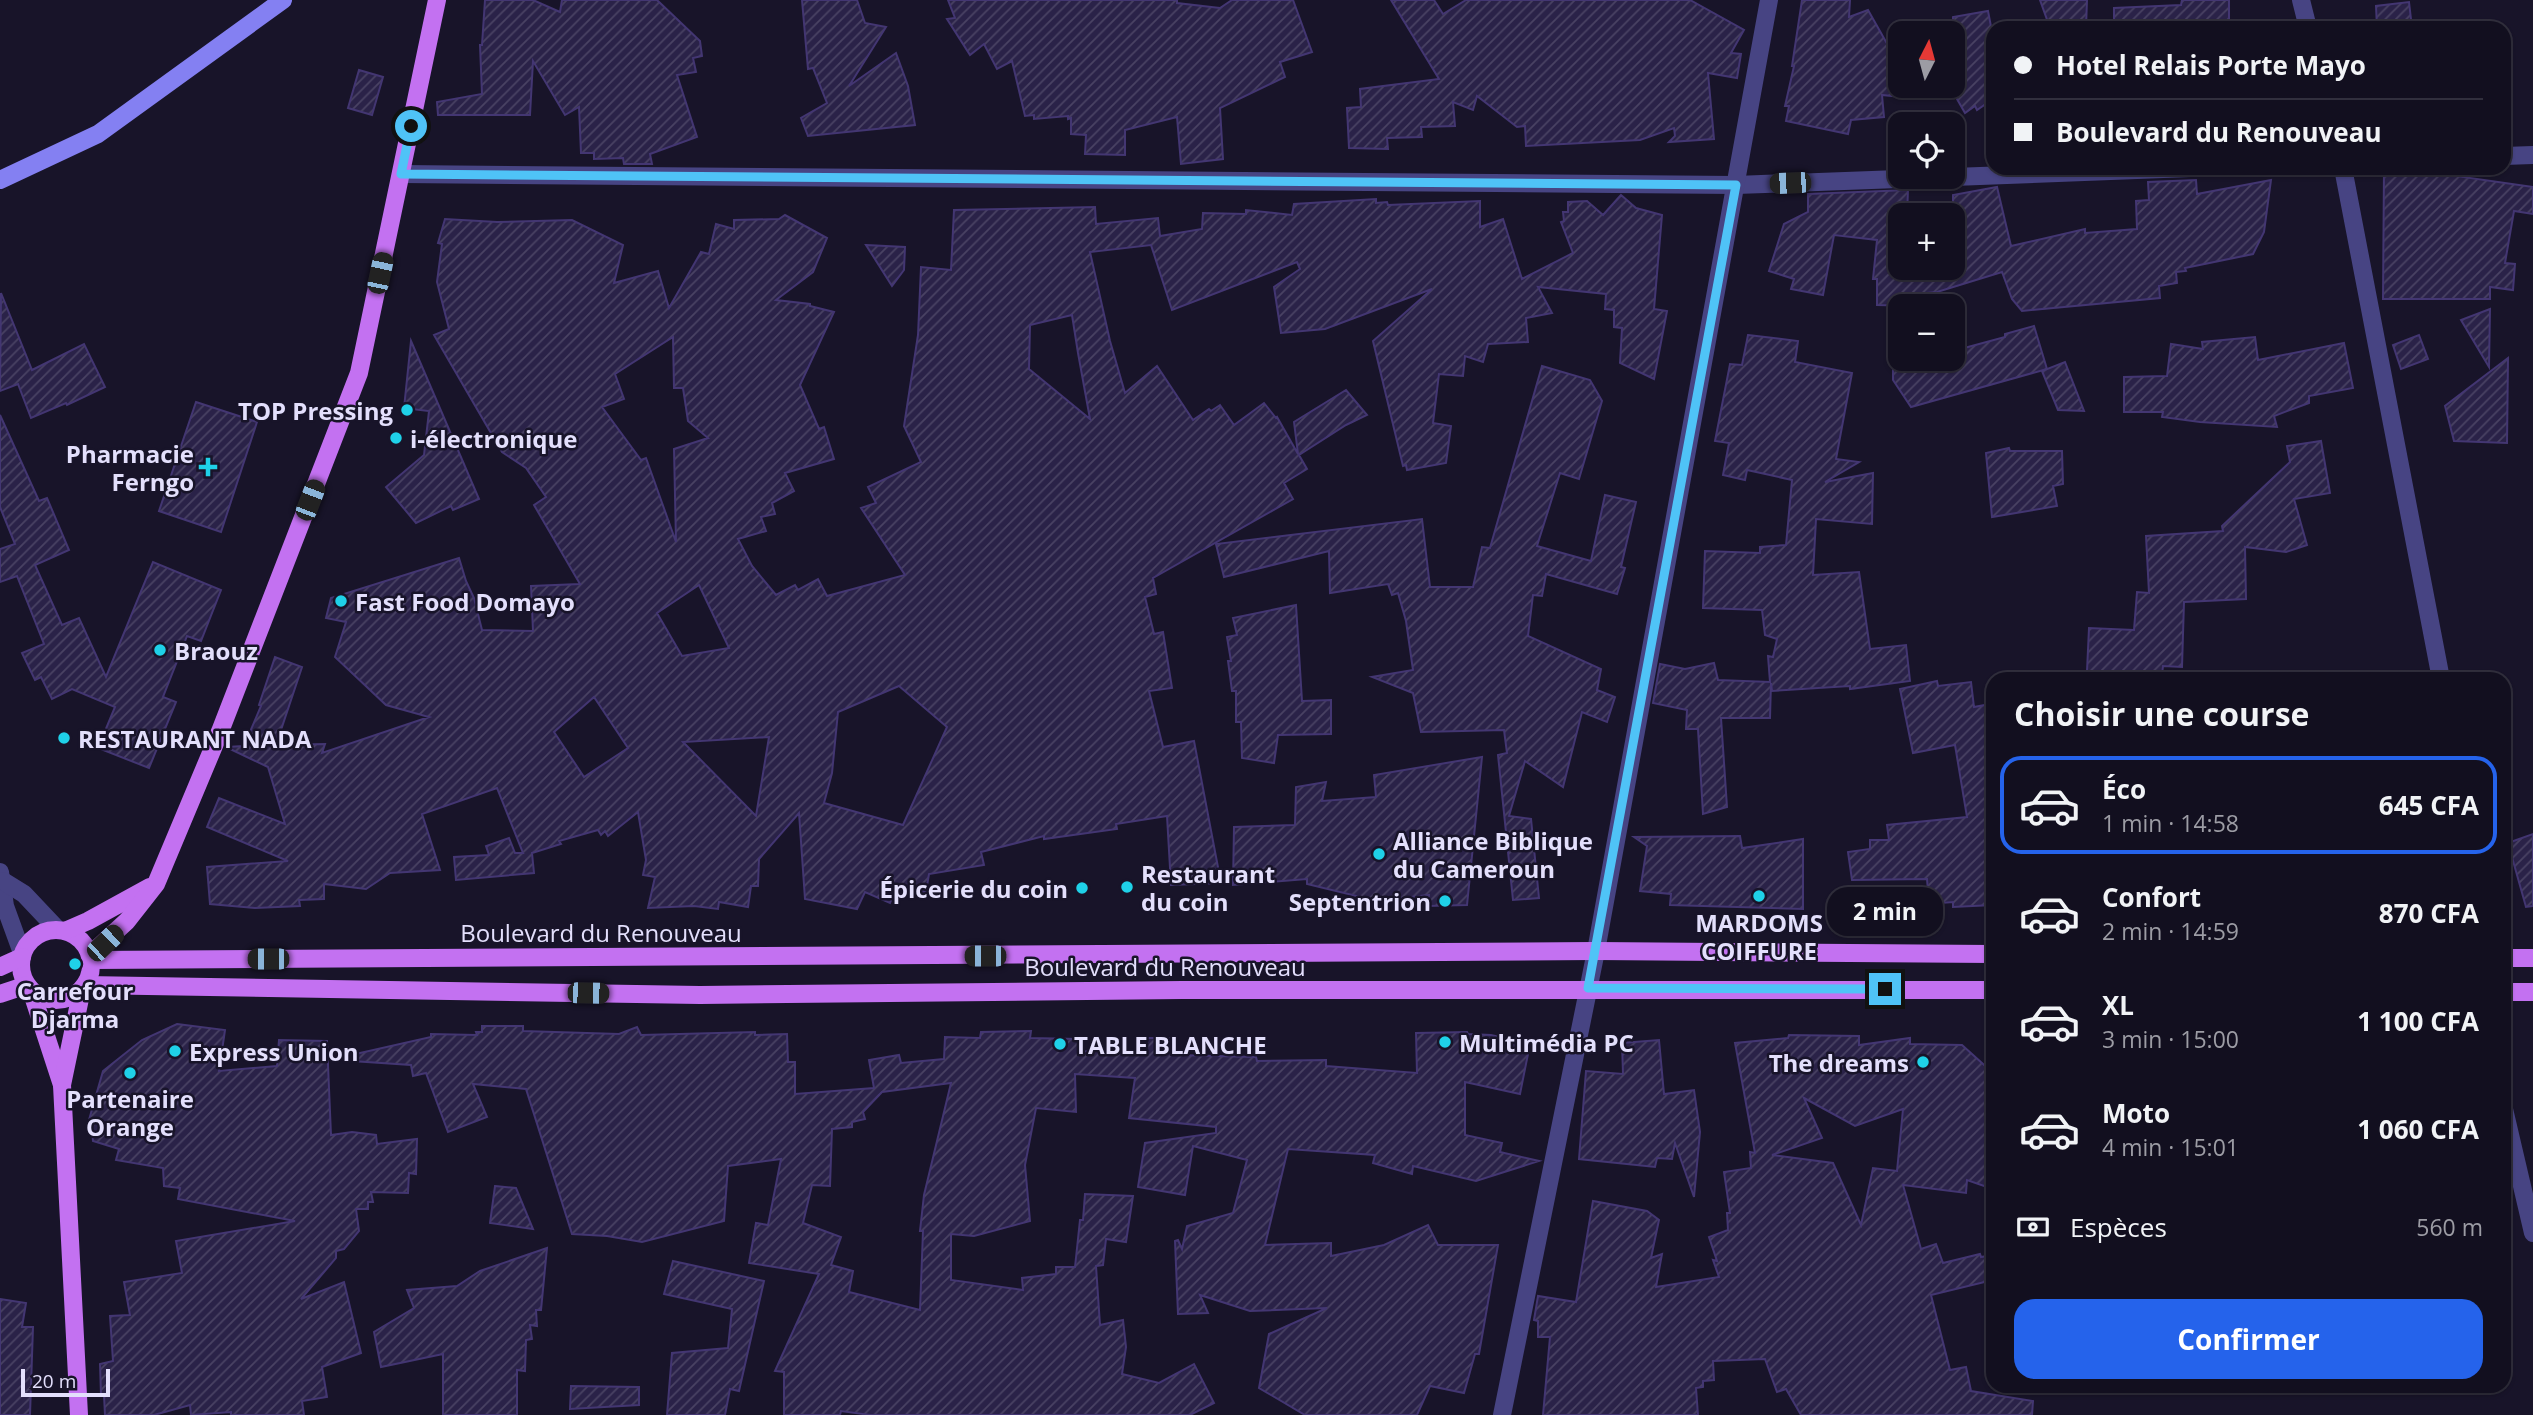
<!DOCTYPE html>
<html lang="fr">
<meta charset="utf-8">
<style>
:root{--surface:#120f1f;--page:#1f1d2c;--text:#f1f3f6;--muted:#9c9ca4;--line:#312f3d;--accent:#2563eb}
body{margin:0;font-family:"Open Sans",sans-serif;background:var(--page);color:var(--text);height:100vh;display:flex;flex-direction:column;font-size:26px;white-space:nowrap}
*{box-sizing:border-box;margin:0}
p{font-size:23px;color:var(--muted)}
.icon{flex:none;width:38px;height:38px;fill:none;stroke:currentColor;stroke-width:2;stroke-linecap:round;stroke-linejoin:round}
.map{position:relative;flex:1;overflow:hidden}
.side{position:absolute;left:1986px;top:672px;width:525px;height:721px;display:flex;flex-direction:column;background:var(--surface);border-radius:21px;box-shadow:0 2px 5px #0004,0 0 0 2px var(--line)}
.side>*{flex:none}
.hud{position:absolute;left:1986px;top:21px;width:525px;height:154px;border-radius:21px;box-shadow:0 2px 5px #0004,0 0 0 2px var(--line);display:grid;align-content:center;height:154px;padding:0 28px;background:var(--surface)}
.needle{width:46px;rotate:6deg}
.fabs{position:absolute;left:1888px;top:21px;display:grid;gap:14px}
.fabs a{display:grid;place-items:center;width:77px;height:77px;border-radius:14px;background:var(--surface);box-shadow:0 2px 5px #0004,0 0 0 2px var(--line);font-size:35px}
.scale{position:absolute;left:21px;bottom:18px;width:89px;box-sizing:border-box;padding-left:7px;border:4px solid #e3dffc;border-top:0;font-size:19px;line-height:24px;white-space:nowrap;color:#e3dffc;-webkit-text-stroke:5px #181429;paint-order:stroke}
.end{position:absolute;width:32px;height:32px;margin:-16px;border:9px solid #4fc3f7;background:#111;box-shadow:0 0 0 4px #111}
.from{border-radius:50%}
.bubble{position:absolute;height:49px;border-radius:21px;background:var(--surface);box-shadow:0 2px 5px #0004,0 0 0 2px var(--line);font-size:23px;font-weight:700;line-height:49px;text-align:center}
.car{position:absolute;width:21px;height:42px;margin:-21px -10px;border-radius:9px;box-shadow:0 0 5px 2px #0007;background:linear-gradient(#222 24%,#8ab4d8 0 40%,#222 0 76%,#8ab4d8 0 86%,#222 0)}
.hud b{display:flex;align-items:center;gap:24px;height:66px;font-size:26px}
.hud b+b{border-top:2px solid var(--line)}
.hud i{width:18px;height:18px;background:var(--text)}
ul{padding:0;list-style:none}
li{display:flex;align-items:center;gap:21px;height:98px;margin:0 14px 10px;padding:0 14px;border:4px solid transparent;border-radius:21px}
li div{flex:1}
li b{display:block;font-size:26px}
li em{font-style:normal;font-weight:700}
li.selected{border-color:var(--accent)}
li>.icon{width:63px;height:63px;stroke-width:1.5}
h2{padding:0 28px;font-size:32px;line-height:84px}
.pay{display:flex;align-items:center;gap:18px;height:77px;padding:0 28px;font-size:26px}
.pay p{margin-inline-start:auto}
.action{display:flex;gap:14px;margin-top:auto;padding:14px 28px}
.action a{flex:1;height:80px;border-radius:21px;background:var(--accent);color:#fff;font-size:28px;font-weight:700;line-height:80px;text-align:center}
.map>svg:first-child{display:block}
.building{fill:url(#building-hatch);stroke:#433672;stroke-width:2;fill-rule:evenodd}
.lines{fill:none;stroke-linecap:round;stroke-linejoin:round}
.street{stroke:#474483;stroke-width:18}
.secondary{stroke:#8480f2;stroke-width:18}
.primary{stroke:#c371f1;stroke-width:18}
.route{stroke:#4fc3f7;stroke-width:9}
.poi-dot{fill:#1fd1e8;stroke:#181429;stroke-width:2.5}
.labels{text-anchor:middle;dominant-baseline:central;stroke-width:5;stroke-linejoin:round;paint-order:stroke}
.poi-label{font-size:24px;font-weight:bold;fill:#e3dffc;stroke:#181429;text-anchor:start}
.street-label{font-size:24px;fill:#e3dffc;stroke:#181429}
</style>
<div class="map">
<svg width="2533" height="1415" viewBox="0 0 2533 1415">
<defs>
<pattern id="building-hatch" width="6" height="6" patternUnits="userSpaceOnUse" patternTransform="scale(1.75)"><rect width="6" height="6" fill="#2a2248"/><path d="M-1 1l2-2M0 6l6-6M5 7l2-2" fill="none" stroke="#494263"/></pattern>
</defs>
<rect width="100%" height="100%" fill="#181429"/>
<g class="building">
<path d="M485,0H533L560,12L562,0H657L700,41L702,56L693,58L696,72L677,75L697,137L650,154L652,164H624L623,158L594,159V153H581L579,107L565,115L533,61L530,115H438L437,102L482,94L480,45H482Z"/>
<path d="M802,0H857L865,23L886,27L849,86L896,53L908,86L915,125L808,136L801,118L827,103L813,68L808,69Z"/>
<path d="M948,0H1177V3L1220,8L1232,0H1293L1312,52L1280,62L1285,77L1220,108L1223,159L1181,164L1177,117L1125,130V155L1085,154L1086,135L1071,134V118L1068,119V116L1034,119V115L1025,116L1012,61L997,69L984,44L970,55L947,19L955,18Z"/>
<path d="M1391,0H1434L1443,14L1466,0H1690L1744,30L1731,53L1741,54L1737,78L1708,73L1714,139L1669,142L1675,136L1674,128L1640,140L1526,146L1525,126L1517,127L1477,96L1473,110L1453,102L1455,126L1421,127L1422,137L1387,138L1388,149L1349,148L1347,108L1361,107L1360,89L1439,79Z"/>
<path d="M1802,0H1850L1849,17L1868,10L1894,56L1900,55V97L1882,95L1884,117L1851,120L1848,134L1786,121L1789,106H1785L1794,66H1792Z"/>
<path d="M2040,0H2087L2086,28H2050Z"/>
<path d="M2182,0H2229V28H2114V8L2181,5Z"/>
<path d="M2409,2L2412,28H2377L2376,6Z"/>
<path d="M1988,11L1993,37V99L1977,110L1975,106L1965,113L1953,92V17Z"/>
<path d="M359,70L383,77L372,115L348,108Z"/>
<path d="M2384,169H2442V174L2533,187V214L2514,211L2505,263L2515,264L2513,290L2490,287V299H2383Z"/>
<path d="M2196,180L2197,194L2271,180L2264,232L2253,254L2185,268L2186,271L2176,272L2177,283L2159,286L2160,298L2022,311L2012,299L2002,272L1937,292L1916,294L1917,306L1877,305V279H1873L1877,240L1834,235L1823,295L1791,289L1794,279L1769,271L1784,224L1808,212V194L1908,190L1907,215H1900V268H1953V195L1997,187L2011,246L2085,229V233L2137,229L2136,201L2149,200L2148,182Z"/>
<path d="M1621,195L1636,208L1662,215L1654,309L1667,311L1654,379L1620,363L1622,328L1614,327V310L1605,309L1606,294L1538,287L1552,313L1526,318L1528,342L1488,344L1483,362L1465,356L1463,376L1439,374L1433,423L1451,426L1446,463L1407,470L1406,465L1403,466L1373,341L1432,289L1325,329L1281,333L1274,287L1300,269L1297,262L1172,310L1151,245L1090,252L1110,341L1125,393L1157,366L1193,420L1209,409L1211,411L1220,405L1234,425L1264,403L1276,418L1277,417L1298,454L1294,422L1346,390L1367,415L1346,425L1299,455L1307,469L1284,483L1293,499L1153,578L1156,594L1145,597L1154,634L1163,632L1172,688L1149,691L1163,747L1194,741L1221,883L1171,885L1167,816L1116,824L1117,829L1044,839V836L981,852L984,865L929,874L926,892L896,888L890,903L865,892L857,909L805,899L799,813L759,859L758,886H751L748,907L719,902L718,909L694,906L648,908L655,877L643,875L646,860L638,812L608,836L605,831L601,835L598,830L559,841L561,844L532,853L534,873L456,880L454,857L489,855L486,846L509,838L515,853H523L497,788L422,814L440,870L390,873L366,889L324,884V899L299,900L300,906L255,908L210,904L207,867L288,861L207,827L219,798L285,824L268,767L226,747L244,746L261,706L259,705L275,657L302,667L276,745L325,744L322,753L429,717L386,705L335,657L346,622L326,618L331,598L459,558L466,581L474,598L482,630L533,631L531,586L580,584L534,505L546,497L526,468L502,452L434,335L449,329L437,282L442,244L438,243L445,219L497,222L572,220L623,245L614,283L658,271L669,308L701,252L709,254L716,224L734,229V220L779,219L785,215L827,238L813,272L776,300L810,304V306L834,312L800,385L819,429L824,427L834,459L785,473L794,491L772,503L775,514L761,517L766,531L738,539L752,566L776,595L795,585L798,590L818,579L827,596L905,575L861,508L876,503L868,487L921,462L904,426L918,335L921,267L951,270L954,210L1095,207L1096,224L1158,218L1160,236L1202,229L1203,213L1246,214V210L1292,215L1294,204L1376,199V203L1387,202L1388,205L1480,201V227L1503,219L1522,279L1573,253L1561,222L1564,221L1563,212H1568V202L1587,201L1603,215ZM1072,315L1078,353L1090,419L1029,369L1030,325ZM673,337L674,388H683L688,421L708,438L674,449L676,542L646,458L641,460L602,407L624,399L615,374ZM699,585L729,648L682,656L657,613ZM899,686L947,727L903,825L824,803L832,773L838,712ZM594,697L628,748L584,777L554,732ZM769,737L756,816L683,742Z"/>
<path d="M866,245L905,247L904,270L892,286Z"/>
<path d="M1,293L32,370L84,344L105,387L67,405L66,403L31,418L18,384L0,391Z"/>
<path d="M2490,309L2489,367L2461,320Z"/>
<path d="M2034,326L2047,369L1911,407L1893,380V359H1953V351L2005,337V334Z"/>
<path d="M1748,335L1798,341L1795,362L1852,373L1836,459L1859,462L1825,482L1873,473L1872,524L1816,519L1813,575L1859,572L1870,649L1906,645L1910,681L1850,689V686L1772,691L1771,683L1770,718H1721L1727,807L1703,814L1698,729H1686L1687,710L1653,703L1660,664L1685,669L1714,663L1718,680L1770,682L1768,656L1773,657L1777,639L1765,635L1762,610L1703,608L1705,551L1760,553V547L1786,545L1792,480L1747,470L1745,480L1723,475L1729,443L1715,441L1730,364L1742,365Z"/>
<path d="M2419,335L2428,359L2401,369L2393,345Z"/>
<path d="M2255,337L2258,360L2344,343L2353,388L2309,396V403L2274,416L2277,427L2200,422L2162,417L2163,412H2124V377L2167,376L2171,344L2203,349L2202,342Z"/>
<path d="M411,341L479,499L453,510L451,506L416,523L386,487L424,455L429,411L404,408Z"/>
<path d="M2508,358L2507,443L2454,441L2445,406Z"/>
<path d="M2065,362L2084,411L2058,410L2042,371Z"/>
<path d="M1542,366L1590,380L1602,401L1579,479L1560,473L1537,546L1591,561L1605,495L1636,502L1621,567L1625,568L1617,594L1546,574L1542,596L1533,595L1528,636L1601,669L1597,690L1615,697L1607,722L1582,712L1563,787L1525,761L1509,816L1531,819L1539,898L1513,900L1498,755L1507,753L1504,730L1421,732L1413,693L1372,677L1413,670L1406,621L1398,593L1392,595L1388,584L1330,593L1329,551L1224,577L1216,544L1422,519L1430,587H1473L1482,547L1490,548Z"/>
<path d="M196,402L257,422L221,532L159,511Z"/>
<path d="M0,415L39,501L47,498L69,550L35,565L62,625L79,618L106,677L153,562L221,590L201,641L187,636L163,697L176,702L149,768L98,748L115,707L72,689L52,699L41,677L35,680L22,653L44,644L17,576L0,582V549L15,544L0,507Z"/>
<path d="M2321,441L2330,493L2294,499L2307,545L2286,552L2245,547L2246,599L2184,602L2182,667L2163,666L2162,675L2087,671L2089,628L2134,630L2137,592L2149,593L2146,536L2223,531L2222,526L2290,462L2287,446Z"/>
<path d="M2009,448L2010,451H2062L2063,484L2053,486L2057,506L1992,517L1986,453Z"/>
<path d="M1296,605L1302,701L1331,700V734L1278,735L1274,763L1242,758L1241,722H1236V691H1232L1228,661H1231L1227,637L1237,635L1233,618Z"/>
<path d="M1937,681L1938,686L1971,682L1974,707L1990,704L1993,728V905L1953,907V902L1929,904L1927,879L1852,880L1848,852L1870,849V840H1889L1887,825L1967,817L1955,745L1913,753L1900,689Z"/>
<path d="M1482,757L1467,905L1428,906L1429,895L1377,901L1307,884V879L1233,885L1234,827L1295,825L1296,787L1326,782L1322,801L1376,797L1374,775Z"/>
<path d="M2533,834V906L2526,907L2508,843Z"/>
<path d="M1740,836L1742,848L1803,839V909L1670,905L1671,894L1640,891L1647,846L1634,837Z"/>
<path d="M177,1024L225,1030L219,1071L277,1066L279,1040L327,1041L331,1135L352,1132L376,1135L377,1144L417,1139L416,1174L409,1173L408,1193L371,1192L373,1202H368V1209H356L359,1231L344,1249L336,1251V1258L301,1299L344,1282L361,1353L322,1367L327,1397L302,1401L304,1415H231V1412L191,1415L190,1405L154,1415H105L104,1395H101L100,1364L113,1361L110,1316L130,1315L124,1282L182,1273L176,1241L295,1221L178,1199L180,1188L164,1186L163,1168L116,1160L119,1149L93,1141L92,1129L87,1127L103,1071L142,1040Z"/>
<path d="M482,1026H523V1031L619,1034L637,1027L641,1035L755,1032V1035L787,1034L788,1062H795V1094L874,1088L869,1060L899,1055L901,1063L944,1059L945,1037L980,1038L981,1032L1031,1031L1030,1038L1079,1039V1051L1141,1052V1038H1177V1055L1256,1057L1257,1061L1326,1060V1066L1417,1073L1416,1033L1467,1032L1468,1034L1491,1035L1530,1044L1520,1094L1465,1082V1135L1502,1143L1500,1152L1539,1161L1476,1181L1413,1166L1412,1174L1373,1163L1375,1155L1288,1149L1265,1245L1331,1243V1256L1384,1245L1428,1225L1438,1245H1498L1479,1354H1475L1464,1393L1430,1386L1417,1415H1305L1259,1388L1269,1334L1327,1308L1250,1311L1200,1295L1208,1313L1178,1314L1175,1241L1178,1240L1182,1249L1187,1226L1233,1213L1247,1160L1193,1146L1185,1195L1138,1187L1145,1143L1216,1133V1127L1129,1118L1135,1078L1075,1074L1076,1112L1036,1108L1025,1165L1030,1221L974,1236L951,1234V1280L1023,1290L1022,1278L1056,1274V1267H1075L1080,1220H1083L1085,1194L1133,1196L1126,1242L1106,1239L1103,1265L1096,1266L1100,1325L1123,1320L1126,1347L1122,1374L1159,1383L1194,1364L1214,1403L1190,1415H870L841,1411L840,1415H784V1372L775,1371L819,1274L749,1263L756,1223L768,1225L781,1159L728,1166L724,1221L642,1242L607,1236L572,1234L526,1089L473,1084L487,1117L448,1132L426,1073L413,1076L411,1065L352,1061L351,1055L431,1037V1034L477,1035L476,1032H482ZM951,1083L924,1195L920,1231H923L920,1310L849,1292L853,1271L831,1265L841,1237L803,1223L812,1185L830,1186L832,1129L852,1127V1122L865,1119L863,1112L882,1092Z"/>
<path d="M1789,1035L1859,1036V1045L1910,1038V1044L1962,1045L1993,1073V1189L1967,1180L1966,1193L1903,1185L1921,1249L1936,1244L1943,1263L1980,1254L1981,1257L1993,1255V1280L1931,1295L1950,1370L1966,1367L1971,1391L2033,1401L2032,1415H1801L1786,1389L1777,1392L1765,1359L1713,1361L1714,1380L1703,1381V1387L1696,1388L1698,1415H1543L1550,1337H1538V1321L1534,1320L1538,1296L1576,1302L1593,1201L1647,1211L1659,1220L1651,1258L1662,1254L1656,1287L1719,1277L1713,1260L1717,1261L1709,1237L1728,1230L1727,1213H1730L1724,1172L1751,1168L1750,1152L1755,1153L1735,1043L1788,1038ZM1804,1098L1855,1126L1903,1109L1897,1171L1873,1168L1861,1225L1833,1163L1772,1155L1822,1138Z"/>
<path d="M1659,1040L1664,1094L1694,1090L1700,1132L1694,1197L1675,1143L1672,1159L1657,1158L1655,1167L1579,1159L1586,1071L1623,1074L1622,1043Z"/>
<path d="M495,1186L516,1188L533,1229L490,1223Z"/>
<path d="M547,1248L541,1310H536L537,1326L530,1325L532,1339L526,1340L525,1371L517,1370V1415H443V1354L381,1367L374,1332L414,1308L407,1290L457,1286L480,1271Z"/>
<path d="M673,1261L764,1281L739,1391L730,1389L725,1415H667L672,1353L728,1348L732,1309L664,1294Z"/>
<path d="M0,1299L26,1303L22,1327H33L30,1415H0Z"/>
<path d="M571,1386L639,1387V1405L570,1409Z"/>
</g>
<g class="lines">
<g class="street">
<path d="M2301,0L2308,28"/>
<path d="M2504,156L2533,155"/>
<path d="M2343,168L2441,679"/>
<path d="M401,174L1736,185L1952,177"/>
<path d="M1953,177L2190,168"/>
<path d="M0,872L5,906L22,953"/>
<path d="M3,881L24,894L58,930"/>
<path d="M2504,1109L2533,1233"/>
<path d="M1502,1415L1596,951L1769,0"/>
</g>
<path class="secondary" d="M0,180L98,134L283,0"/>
<g class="primary">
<circle cx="56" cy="965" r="35"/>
<path d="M65,931L88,921L150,887"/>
<path d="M90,955L127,921L156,884L221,729L359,373L437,0"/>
<path d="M2504,958H2533"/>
<path d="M91,960L1596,951L1993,954"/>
<path d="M0,967L22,957"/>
<path d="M85,985L700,995L1182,990H1993"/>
<path d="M31,990L62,1085L79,1415"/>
<path d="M2504,992H2533"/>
<path d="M0,994L27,985"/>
<path d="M62,1085L82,989"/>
</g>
</g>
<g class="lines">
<path class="route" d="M411,126L401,174L1736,185L1588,988L1885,989"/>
</g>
<g class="poi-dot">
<circle cx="407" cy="410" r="7"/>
<circle cx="396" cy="438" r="7"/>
<path d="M204.5 456.5h7v7h7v7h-7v7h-7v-7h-7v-7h7z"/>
<circle cx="341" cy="601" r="7"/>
<circle cx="160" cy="650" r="7"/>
<circle cx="64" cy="738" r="7"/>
<circle cx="1379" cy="854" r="7"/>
<circle cx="1127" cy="887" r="7"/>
<circle cx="1082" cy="888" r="7"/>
<circle cx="1759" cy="896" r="7"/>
<circle cx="1445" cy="901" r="7"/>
<circle cx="75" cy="964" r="7"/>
<circle cx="1445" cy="1042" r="7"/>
<circle cx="1060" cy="1044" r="7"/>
<circle cx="175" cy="1051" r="7"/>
<circle cx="1923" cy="1062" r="7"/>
<circle cx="130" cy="1073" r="7"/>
</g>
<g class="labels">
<g class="poi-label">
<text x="393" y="410" text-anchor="end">TOP Pressing</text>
<text x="410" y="438">i-électronique</text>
<text x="194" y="453" text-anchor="end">Pharmacie<tspan x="194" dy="28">Ferngo</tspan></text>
<text x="355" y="601">Fast Food Domayo</text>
<text x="174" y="650">Braouz</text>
<text x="78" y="738">RESTAURANT NADA</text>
<text x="1393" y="840">Alliance Biblique<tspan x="1393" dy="28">du Cameroun</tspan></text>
<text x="1141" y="873">Restaurant<tspan x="1141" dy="28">du coin</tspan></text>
<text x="1068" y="888" text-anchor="end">Épicerie du coin</text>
<text x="1431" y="901" text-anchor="end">Septentrion</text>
<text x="1759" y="922" text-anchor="middle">MARDOMS<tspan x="1759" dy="28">COIFFURE</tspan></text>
<text x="75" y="990" text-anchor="middle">Carrefour<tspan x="75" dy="28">Djarma</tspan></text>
<text x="1459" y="1042">Multimédia PC</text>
<text x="1074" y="1044">TABLE BLANCHE</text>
<text x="189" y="1051">Express Union</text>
<text x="1909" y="1062" text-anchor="end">The dreams</text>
<text x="130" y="1098" text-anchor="middle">Partenaire<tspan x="130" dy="28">Orange</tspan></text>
</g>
<g class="street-label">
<text x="601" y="932">Boulevard du Renouveau</text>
<text x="1165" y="966">Boulevard du Renouveau</text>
</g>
</g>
</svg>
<div class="fabs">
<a><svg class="needle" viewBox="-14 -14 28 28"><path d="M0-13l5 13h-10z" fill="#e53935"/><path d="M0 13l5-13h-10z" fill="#9c9ca4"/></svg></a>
<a><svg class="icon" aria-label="locate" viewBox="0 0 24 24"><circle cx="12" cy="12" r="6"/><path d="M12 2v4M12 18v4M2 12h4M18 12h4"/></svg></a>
<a>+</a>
<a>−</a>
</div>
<div class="scale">20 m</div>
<i class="end from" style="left:411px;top:126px"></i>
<i class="end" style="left:1885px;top:989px"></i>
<div class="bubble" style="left:1827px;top:887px;width:116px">2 min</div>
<i class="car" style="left:1790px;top:183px;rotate:268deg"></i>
<i class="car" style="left:380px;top:273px;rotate:12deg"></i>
<i class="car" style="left:310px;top:500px;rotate:21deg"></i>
<i class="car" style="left:105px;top:943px;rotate:46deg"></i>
<i class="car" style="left:985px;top:956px;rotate:270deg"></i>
<i class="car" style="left:268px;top:959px;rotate:270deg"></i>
<i class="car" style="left:588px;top:993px;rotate:91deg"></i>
<div class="hud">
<b><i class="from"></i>Hotel Relais Porte Mayo</b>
<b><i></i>Boulevard du Renouveau</b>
</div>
<section class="side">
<h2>Choisir une course</h2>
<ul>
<li class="selected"><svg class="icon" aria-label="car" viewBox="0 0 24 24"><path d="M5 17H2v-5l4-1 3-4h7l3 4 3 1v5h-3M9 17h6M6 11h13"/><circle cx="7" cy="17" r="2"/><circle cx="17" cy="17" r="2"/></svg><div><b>Éco</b><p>1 min · 14:58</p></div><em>645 CFA</em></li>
<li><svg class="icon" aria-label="car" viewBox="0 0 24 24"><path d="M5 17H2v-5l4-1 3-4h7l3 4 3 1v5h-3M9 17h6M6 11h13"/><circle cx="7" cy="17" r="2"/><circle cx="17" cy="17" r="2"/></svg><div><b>Confort</b><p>2 min · 14:59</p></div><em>870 CFA</em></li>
<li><svg class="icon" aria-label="car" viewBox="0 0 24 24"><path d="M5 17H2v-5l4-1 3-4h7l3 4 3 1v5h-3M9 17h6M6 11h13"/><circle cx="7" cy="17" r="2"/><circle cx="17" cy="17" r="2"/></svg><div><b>XL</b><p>3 min · 15:00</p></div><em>1 100 CFA</em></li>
<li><svg class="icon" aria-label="car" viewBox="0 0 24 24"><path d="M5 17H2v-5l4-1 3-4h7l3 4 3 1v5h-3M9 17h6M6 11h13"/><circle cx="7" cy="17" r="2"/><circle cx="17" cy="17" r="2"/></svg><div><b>Moto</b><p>4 min · 15:01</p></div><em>1 060 CFA</em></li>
</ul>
<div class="pay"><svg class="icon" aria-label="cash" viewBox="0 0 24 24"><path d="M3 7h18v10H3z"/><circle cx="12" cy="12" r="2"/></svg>Espèces<p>560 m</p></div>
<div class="action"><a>Confirmer</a></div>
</section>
</div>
